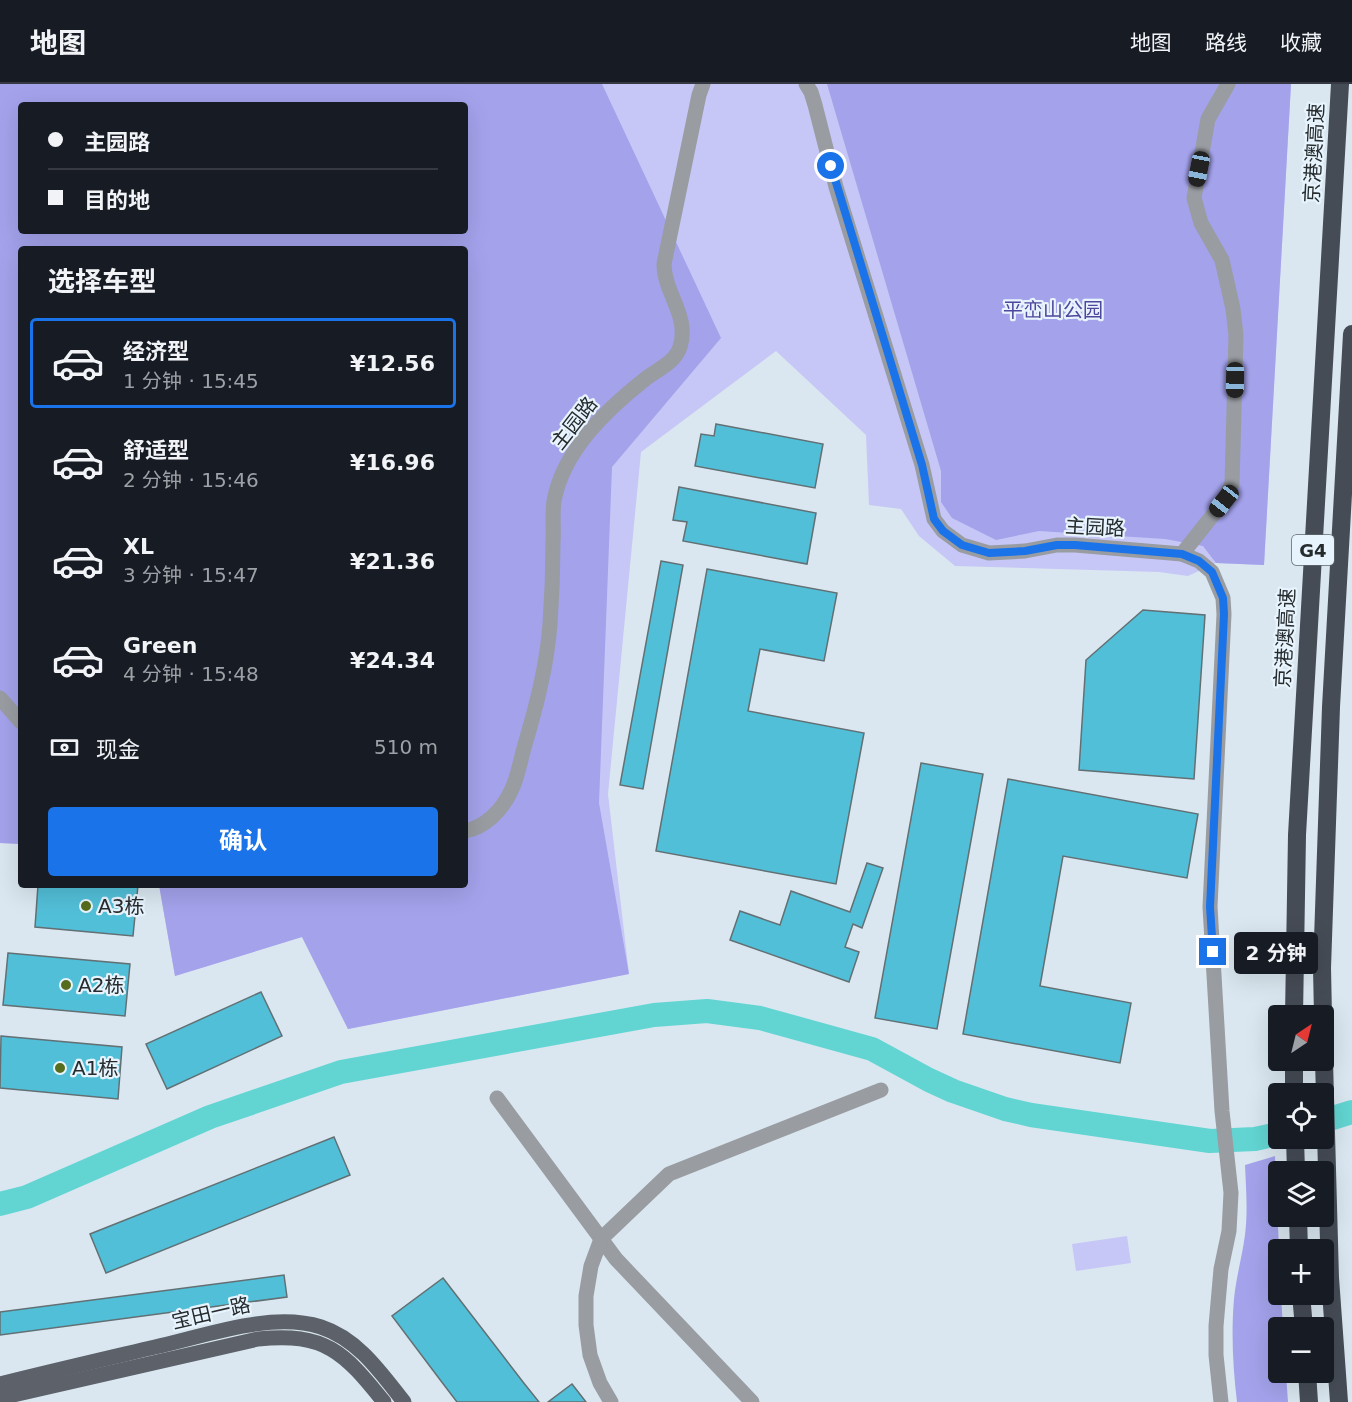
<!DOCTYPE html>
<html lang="zh">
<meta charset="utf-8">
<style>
:root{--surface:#171b24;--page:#20242c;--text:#f1f3f6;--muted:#9ea1a6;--line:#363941;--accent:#1a73e8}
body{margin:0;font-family:"DejaVu Sans","Noto Sans SC",sans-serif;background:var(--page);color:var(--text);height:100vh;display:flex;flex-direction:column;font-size:22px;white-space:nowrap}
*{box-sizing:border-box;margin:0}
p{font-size:20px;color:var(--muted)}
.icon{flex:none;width:33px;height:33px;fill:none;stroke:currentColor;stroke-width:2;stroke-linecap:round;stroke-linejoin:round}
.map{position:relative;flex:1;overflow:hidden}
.side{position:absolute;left:18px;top:162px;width:450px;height:642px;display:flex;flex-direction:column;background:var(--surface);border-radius:6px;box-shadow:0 6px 24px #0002}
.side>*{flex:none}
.guide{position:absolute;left:18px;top:18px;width:450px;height:132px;border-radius:6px;box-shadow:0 6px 24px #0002;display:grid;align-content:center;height:132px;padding:0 30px;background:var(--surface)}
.needle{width:39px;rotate:35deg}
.fabs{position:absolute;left:1268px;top:921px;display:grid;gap:12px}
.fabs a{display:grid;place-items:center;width:66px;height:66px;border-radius:6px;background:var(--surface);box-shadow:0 6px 24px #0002;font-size:30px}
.end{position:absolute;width:27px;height:27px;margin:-14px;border:8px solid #1a73e8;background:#fff;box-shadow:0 0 0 3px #fff}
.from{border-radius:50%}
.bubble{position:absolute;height:42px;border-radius:6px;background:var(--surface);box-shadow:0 6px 24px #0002;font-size:20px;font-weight:700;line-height:42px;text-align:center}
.car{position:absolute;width:18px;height:36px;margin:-18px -9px;border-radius:8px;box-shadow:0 0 4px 2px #0007;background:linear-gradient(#222 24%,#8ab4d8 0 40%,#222 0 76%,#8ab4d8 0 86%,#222 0)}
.guide b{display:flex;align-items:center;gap:21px;height:57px;font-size:22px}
.guide b+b{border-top:2px solid var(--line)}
.guide i{width:15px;height:15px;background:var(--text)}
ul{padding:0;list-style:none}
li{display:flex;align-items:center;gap:18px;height:90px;margin:0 12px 9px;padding:0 18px;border:3px solid transparent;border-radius:6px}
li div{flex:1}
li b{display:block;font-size:22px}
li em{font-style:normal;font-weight:700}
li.on{border-color:var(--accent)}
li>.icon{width:54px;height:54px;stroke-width:1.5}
h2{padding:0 30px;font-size:27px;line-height:72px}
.pay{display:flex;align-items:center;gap:15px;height:66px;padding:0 30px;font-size:22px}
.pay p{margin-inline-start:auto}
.button{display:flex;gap:12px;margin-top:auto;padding:12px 30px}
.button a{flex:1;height:69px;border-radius:6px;background:var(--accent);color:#fff;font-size:24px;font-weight:700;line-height:69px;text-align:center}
header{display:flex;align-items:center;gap:36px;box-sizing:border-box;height:84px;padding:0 30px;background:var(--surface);border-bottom:2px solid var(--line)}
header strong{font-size:28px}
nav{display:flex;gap:33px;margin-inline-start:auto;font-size:21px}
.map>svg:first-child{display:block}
.green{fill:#c6c7f6;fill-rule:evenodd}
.forest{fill:#a3a2eb;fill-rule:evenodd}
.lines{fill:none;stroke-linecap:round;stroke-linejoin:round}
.river{stroke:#62d5d2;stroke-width:24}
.building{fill:#52bfd8;stroke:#627074;stroke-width:1.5}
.minor{stroke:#999ca1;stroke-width:15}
.major{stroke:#5c616a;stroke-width:15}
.highway{stroke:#464c56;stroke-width:18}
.route{stroke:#1a73e8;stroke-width:8}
.poi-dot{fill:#566d1d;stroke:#e7f4fd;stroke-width:2}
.labels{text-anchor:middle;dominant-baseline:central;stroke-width:4.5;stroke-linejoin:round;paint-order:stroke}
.shield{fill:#e7f4fd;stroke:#60676c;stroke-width:1.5}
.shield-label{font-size:18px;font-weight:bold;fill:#262b2e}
.street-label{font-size:20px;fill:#262b2e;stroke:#e7f4fd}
.park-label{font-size:20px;fill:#4f479d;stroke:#e7f4fd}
.poi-label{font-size:20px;fill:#262b2e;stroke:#e7f4fd;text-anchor:start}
</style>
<header>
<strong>地图</strong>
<nav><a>地图</a><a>路线</a><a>收藏</a></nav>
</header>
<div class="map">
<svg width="1352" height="1318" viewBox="0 0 1352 1318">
<rect width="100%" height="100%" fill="#dae7f0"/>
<g class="green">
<path d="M0,0H1291L1264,481L1216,479L1188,492L1159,488L955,482L919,452L901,425L869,421L866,351L776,267L641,368L608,710L629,890L348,945L302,853L175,892L159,801H465V165H21V760L0,759ZM21,21H465V147H21Z"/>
<path d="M1127,1152L1131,1179L1076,1187L1072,1160Z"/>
</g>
<g class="forest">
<path d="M0,0H602L721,254L612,383L599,719L629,890L348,945L302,853L175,892L159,801H465V165H21V760L0,759ZM21,21H465V147H21Z"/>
<path d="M827,0H1291L1264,481L1216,479L1203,462L1165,455L1039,447L996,456L952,434L941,418V387Z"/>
<path d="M1275,1072L1279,1165L1278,1210L1281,1211L1283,1243L1278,1244V1288L1286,1289L1288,1318H1237C1233,1284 1231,1250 1234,1215C1236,1194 1242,1173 1245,1151C1248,1128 1246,1105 1245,1081Z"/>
</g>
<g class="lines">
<g class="river">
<path d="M1323,1037L1352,1028"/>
<path d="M0,1120L27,1113L210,1033L341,988L654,931L707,927L760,934L872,965L929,996L953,1007L1005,1025L1031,1031L1210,1057L1255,1055L1278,1050"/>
</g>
</g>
<g class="building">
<path d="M716,340L823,360L815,404L695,382L701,350L714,352Z"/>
<path d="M679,403L816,429L807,480L683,457L687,438L673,436Z"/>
<path d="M661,477L683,481L643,705L620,701Z"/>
<path d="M707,485L837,509L824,577L760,565L748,627L864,649L836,800L656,767Z"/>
<path d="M1143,526L1205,531L1194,695L1079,686L1086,576Z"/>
<path d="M921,679L983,690L937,945L875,934Z"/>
<path d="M1008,695L1198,730L1187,794L1063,772L1040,902L1131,919L1120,979L963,950Z"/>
<path d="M867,779L883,784L862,844L853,840L845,863L859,868L849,898L730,856L740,827L780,841L791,807L850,828Z"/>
<path d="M38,801H138L133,852L35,843Z"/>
<path d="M8,869L130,880L125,932L3,921Z"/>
<path d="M261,908L282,952L167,1005L146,960Z"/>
<path d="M1,952L122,963L118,1015L0,1004Z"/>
<path d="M334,1053L350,1091L106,1189L90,1150Z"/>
<path d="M284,1191L287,1213L0,1251V1228Z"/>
<path d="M443,1194L523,1298L539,1318H457L441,1297L392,1232Z"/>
<path d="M572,1300L586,1318H548Z"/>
</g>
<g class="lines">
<g class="minor">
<path d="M806,0L811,8L815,21L836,103L922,381L934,435L943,447L962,461L989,469L1025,467L1057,461H1075L1182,470L1199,477L1212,488L1223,514L1224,530L1210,823L1222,1027L1231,1109L1229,1147L1221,1185L1216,1242V1271L1221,1318"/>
<path d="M1182,470L1224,417L1232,400L1236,251L1233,225L1222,176L1201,139L1194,114L1208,35L1228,0"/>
<path d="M0,614L21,638"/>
<path d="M465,747C486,743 502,726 511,707C518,693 520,678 524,664C536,623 547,582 550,540C552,513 553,485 553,458C554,445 552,431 554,417C563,367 606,326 644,296C656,286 675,279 680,263C690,232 664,209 664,180L699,11L703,0"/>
<path d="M497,1014L616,1175L752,1318"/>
<path d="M611,1318L600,1299L590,1271L586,1241V1212L591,1182L601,1155L669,1090L881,1006"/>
</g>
<g class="major">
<path d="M0,1300C52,1287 104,1275 155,1263C205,1252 271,1227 321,1243C358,1255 381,1289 404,1318"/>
<path d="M0,1314L258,1255C325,1248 344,1268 384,1318"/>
</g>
<g class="highway">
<path d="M1294,932L1297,751L1340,0"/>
<path d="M1323,932L1322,884L1331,623L1352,250"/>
<path d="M1323,940L1330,1194L1339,1318"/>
<path d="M1294,976V1010"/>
<path d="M1295,1054L1296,1088"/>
<path d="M1298,1132L1299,1166"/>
<path d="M1301,1210L1304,1244"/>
<path d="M1307,1288L1309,1318"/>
</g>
</g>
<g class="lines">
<path class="route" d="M831,82L922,381L934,435L943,447L962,461L989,469L1025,467L1057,461H1075L1182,470L1199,477L1212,488L1223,514L1224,530L1210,823L1213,868"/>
</g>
<g class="poi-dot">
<circle cx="86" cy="822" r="6"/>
<circle cx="66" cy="901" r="6"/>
<circle cx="60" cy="984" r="6"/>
</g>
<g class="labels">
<rect class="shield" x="1292" y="451" width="42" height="30" rx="4.5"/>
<g class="shield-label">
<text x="1313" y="466">G4</text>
</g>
<g class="street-label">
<text transform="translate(1314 69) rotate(-87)">京港澳高速</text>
<text transform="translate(574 339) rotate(-52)">主园路</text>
<text transform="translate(1095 443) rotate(3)">主园路</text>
<text transform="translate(1285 554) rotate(-87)">京港澳高速</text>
<text transform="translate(211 1229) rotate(-13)">宝田一路</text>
</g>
<g class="park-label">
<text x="1053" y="226">平峦山公园</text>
</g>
<g class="poi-label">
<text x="98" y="822">A3栋</text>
<text x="78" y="901">A2栋</text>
<text x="72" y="984">A1栋</text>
</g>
</g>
</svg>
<div class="fabs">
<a><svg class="needle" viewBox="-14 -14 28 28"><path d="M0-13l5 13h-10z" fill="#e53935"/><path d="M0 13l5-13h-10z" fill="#9ea1a6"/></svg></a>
<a><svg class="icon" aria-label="locate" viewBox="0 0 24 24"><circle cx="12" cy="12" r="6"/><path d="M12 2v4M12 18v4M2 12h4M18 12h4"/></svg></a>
<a><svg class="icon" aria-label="layers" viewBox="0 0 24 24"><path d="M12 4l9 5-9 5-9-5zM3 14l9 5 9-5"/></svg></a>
<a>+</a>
<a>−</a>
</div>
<i class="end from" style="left:831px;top:82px"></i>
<i class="end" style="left:1213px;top:868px"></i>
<div class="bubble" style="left:1234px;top:848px;width:84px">2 分钟</div>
<i class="car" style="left:1199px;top:85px;rotate:191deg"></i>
<i class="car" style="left:1235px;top:296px;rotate:181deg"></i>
<i class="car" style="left:1224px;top:417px;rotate:218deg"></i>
<div class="guide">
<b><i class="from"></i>主园路</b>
<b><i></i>目的地</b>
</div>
<section class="side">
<h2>选择车型</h2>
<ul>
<li class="on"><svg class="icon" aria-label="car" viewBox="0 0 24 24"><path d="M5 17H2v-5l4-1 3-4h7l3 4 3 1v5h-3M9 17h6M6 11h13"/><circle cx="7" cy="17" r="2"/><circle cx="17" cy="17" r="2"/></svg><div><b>经济型</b><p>1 分钟 · 15:45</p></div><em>¥12.56</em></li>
<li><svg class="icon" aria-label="car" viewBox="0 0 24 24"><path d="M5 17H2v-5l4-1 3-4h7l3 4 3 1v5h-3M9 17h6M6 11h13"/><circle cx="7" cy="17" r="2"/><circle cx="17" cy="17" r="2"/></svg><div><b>舒适型</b><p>2 分钟 · 15:46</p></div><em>¥16.96</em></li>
<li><svg class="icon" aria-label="car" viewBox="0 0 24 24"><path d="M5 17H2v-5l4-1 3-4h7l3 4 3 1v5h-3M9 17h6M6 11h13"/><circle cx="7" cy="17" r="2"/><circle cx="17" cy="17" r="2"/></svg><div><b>XL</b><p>3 分钟 · 15:47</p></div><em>¥21.36</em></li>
<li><svg class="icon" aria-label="car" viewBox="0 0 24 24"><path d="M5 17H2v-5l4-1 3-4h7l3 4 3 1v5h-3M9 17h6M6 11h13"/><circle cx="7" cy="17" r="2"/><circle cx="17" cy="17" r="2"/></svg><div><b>Green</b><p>4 分钟 · 15:48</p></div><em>¥24.34</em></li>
</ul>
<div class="pay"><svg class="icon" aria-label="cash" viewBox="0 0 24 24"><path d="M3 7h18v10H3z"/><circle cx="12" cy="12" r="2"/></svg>现金<p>510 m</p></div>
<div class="button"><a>确认</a></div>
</section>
</div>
